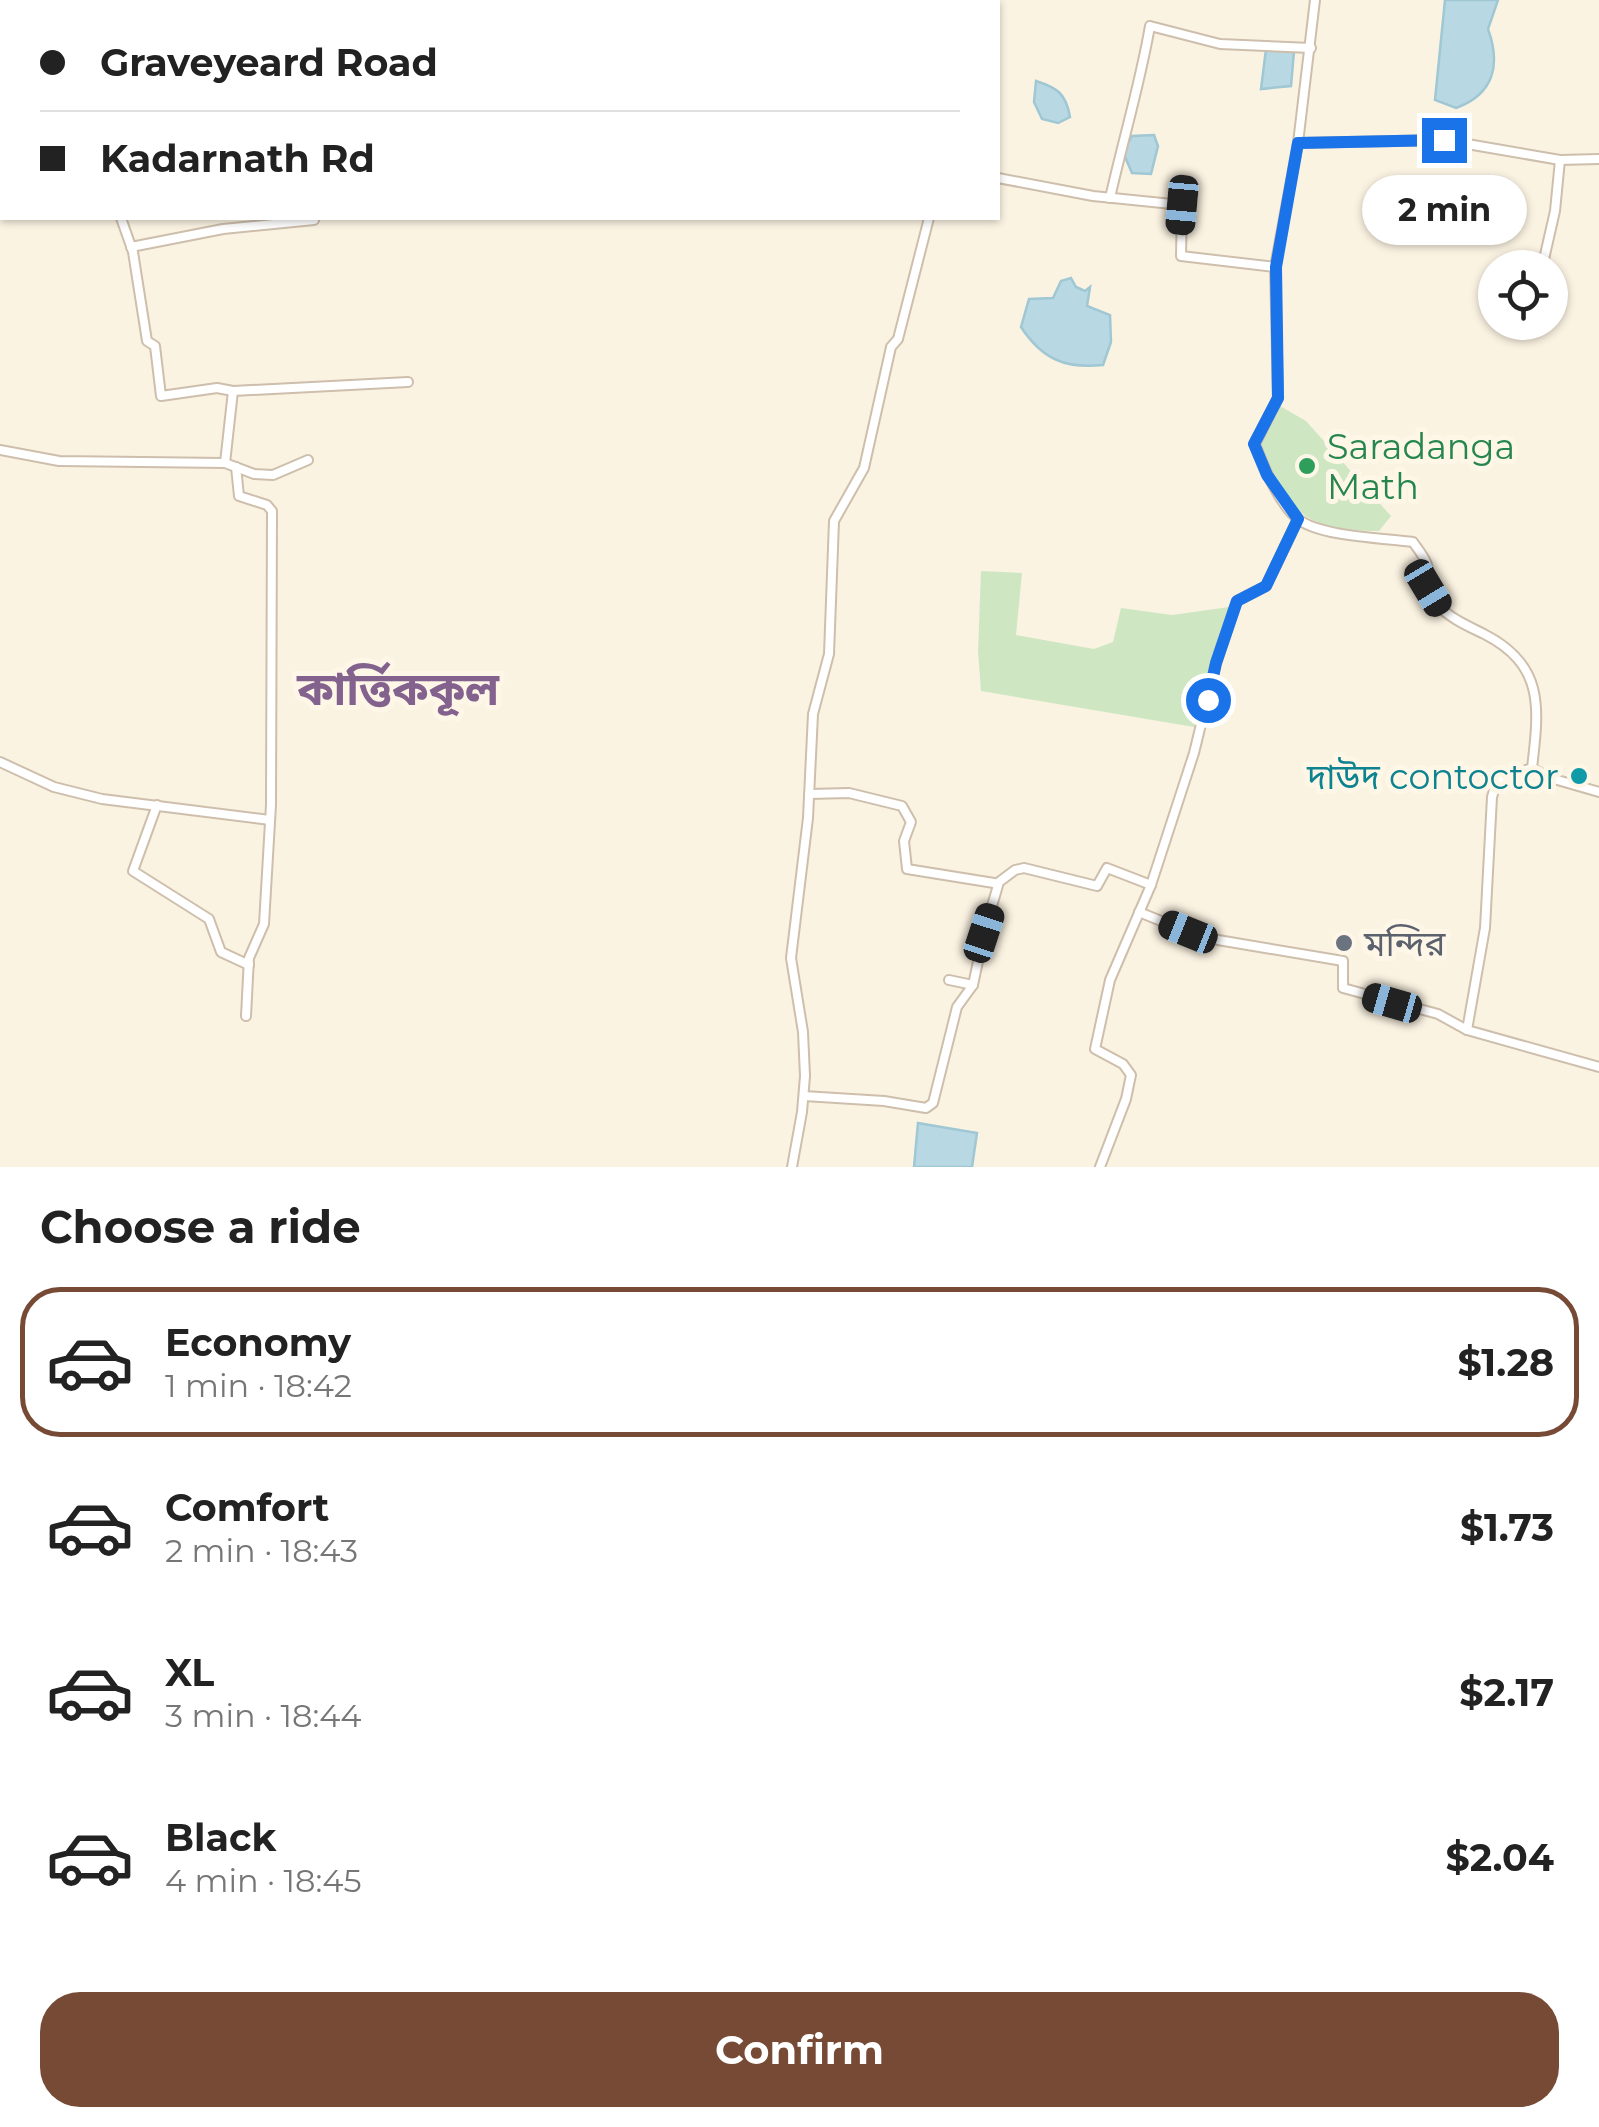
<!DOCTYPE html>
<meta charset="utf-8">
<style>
:root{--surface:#fff;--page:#f6f6f6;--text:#222;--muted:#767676;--line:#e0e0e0;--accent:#774a35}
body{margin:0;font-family:Montserrat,"Noto Sans Bengali",sans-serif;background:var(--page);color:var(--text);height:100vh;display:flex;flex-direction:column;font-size:38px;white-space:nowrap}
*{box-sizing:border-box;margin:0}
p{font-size:32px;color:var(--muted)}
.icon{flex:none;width:55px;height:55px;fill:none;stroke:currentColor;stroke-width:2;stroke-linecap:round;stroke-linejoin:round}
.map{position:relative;height:1167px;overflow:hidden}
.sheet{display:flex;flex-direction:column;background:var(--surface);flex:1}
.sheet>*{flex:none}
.banner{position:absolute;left:0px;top:0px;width:1000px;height:220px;box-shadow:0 2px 8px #0004;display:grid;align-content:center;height:220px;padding:0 40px;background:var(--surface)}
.controls{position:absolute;left:1478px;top:250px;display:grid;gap:20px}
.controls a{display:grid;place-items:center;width:90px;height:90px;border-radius:50%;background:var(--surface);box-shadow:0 2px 8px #0004;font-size:50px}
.end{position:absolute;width:45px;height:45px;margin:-22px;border:12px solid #1a73e8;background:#fff;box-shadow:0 0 0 5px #fff}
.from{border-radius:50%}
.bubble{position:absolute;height:70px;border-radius:35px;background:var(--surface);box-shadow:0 2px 8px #0004;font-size:32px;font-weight:700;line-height:70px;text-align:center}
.car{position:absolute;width:30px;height:60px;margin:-30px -15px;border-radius:12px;box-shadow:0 0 8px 2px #0007;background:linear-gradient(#222 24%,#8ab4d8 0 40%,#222 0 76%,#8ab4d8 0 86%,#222 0)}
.banner b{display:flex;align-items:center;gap:35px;height:95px;font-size:38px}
.banner b+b{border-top:2px solid var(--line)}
.banner i{width:25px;height:25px;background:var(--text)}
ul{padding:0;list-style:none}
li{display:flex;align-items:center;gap:30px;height:150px;margin:0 20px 15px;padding:0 20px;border:5px solid transparent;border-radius:40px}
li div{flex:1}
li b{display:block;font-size:38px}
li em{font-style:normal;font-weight:700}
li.active{border-color:var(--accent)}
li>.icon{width:90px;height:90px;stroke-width:1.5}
h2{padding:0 40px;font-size:45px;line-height:120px}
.cta{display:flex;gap:20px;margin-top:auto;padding:20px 40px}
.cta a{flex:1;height:115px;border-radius:40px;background:var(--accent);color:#fff;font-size:40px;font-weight:700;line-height:115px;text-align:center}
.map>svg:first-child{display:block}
.green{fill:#cee7c2}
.water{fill:#b8d9e3;stroke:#9fc7d4;stroke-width:2.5}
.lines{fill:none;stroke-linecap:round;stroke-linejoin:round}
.street-casing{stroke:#cebeac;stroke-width:12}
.street{stroke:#fff;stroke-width:8}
.route{stroke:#1a73e8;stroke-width:12}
.leisure-dot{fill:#2e9e5b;stroke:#fef7e8;stroke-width:4}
.culture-dot{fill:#0f9aa8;stroke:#fef7e8;stroke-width:4}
.worship-dot{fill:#6b7280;stroke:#fef7e8;stroke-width:4}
.labels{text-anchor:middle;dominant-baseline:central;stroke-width:10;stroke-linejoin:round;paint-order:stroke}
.leisure-label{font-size:35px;fill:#27864d;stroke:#fef7e8;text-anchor:start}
.culture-label{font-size:35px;fill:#0d838f;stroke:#fef7e8;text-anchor:end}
.worship-label{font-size:35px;fill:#5b616d;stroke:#fef7e8;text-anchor:start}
.district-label{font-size:45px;font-weight:bold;fill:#83628d;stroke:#fef7e8}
</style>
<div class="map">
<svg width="1599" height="1167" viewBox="0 0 1599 1167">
<rect width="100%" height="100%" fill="#fbf3e2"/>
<g class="green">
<path d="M1280,406L1306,421L1391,516L1379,531C1303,531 1289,512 1260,446Z"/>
<path d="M981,571L1022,573L1016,635L1094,649L1113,642L1121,608L1172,615L1229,607L1194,727L981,691L978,651Z"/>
</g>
<g class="water">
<path d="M1445,0H1498L1488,29C1501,65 1494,94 1456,108L1435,100Z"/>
<path d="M1266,49L1294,51L1291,86L1261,89Z"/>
<path d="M1036,81C1058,88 1066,94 1070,117L1058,123L1042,119L1034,102Z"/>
<path d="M1154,135L1158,146L1151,174L1132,173L1123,152L1132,136Z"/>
<path d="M1071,278L1076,287L1085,291L1090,287L1087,306L1110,315L1111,342L1103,365C1065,369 1042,359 1021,327L1029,299L1053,298L1061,281Z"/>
<path d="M918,1123L977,1133L972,1167H914Z"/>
</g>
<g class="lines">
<defs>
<g id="street">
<path d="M48,0L49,2"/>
<path d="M159,0V2"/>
<path d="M707,0L722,2"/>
<path d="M1315,0L1298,143L1275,267L1278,398L1255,444C1263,465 1279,505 1298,519C1321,537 1384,538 1413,542C1417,548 1423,555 1426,562C1432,577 1426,591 1438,605C1449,618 1470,627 1484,634C1545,665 1539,708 1532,768"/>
<path d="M973,2V0"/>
<path d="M1298,143L1444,140L1560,160L1599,159"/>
<path d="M998,178L1093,196L1182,205L1181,256L1275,267"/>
<path d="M1110,198C1123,140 1140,84 1150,26L1220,44L1311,48"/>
<path d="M121,218L133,252L147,341L155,346L161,396L217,388L233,391"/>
<path d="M131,247L223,229L314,220"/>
<path d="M1542,268L1555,211L1560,160"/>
<path d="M1530,323V322"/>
<path d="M0,450L59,461L225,463L254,474L273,475L308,460"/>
<path d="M225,463L233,391L408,382"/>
<path d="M236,467L239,496L267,505L272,511L271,805L264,924L249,958L246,1016"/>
<path d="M0,762L54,787L102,799L270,820"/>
<path d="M1532,768L1497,780L1492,797L1485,928L1467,1030L1599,1067"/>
<path d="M1532,768L1547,777L1599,792"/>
<path d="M809,794L849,793L902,806L911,822L904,841L907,869L994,883"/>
<path d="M157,805L133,871L209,919L221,952L249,965"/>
<path d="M1139,912L1188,932L1218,940L1343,961V988L1438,1014L1467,1030"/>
<path d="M949,980L973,985"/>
<path d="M804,1096L884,1101L926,1108L933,1103L957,1007L973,985L984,933L999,882L1015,870L1024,868L1097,886L1107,868L1151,885"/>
<path d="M792,1167L802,1112L805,1076L803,1032L791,958L808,818L813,714L829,654L834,521L864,468L891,347L898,339L929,218"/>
<path d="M1100,1167L1126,1099L1131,1075L1123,1064L1095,1049L1110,980L1151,885L1194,753L1216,663L1237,601L1266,586L1298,519"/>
</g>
</defs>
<use href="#street" class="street-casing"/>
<use href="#street" class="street"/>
</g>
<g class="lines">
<path class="route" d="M1208,700L1216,663L1237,601L1266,586L1298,519L1267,475L1254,444L1278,398L1276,267L1298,143L1444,140"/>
</g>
<circle class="leisure-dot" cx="1307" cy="466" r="10"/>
<circle class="culture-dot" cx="1579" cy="776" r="10"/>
<circle class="worship-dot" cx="1344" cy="943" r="10"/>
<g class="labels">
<g class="leisure-label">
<text x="1327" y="446">Saradanga<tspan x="1327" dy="40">Math</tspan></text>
</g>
<g class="culture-label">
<text x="1559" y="776">দাউদ contoctor</text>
</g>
<g class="worship-label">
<text x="1364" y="943">মন্দির</text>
</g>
<g class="district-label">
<text x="398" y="688">কার্ত্তিককূল</text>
</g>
</g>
</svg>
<div class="controls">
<a><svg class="icon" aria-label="locate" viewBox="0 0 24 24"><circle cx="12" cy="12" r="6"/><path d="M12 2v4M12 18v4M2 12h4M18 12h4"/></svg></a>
</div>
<i class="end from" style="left:1208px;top:700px"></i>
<i class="end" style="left:1444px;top:140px"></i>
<div class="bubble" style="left:1362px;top:175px;width:165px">2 min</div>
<i class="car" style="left:1182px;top:205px;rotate:185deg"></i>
<i class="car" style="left:1428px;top:588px;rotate:149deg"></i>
<i class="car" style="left:1188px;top:932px;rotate:292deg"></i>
<i class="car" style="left:984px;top:933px;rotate:18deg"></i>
<i class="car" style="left:1392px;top:1003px;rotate:286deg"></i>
<div class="banner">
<b><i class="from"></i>Graveyeard Road</b>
<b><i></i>Kadarnath Rd</b>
</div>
</div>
<section class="sheet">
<h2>Choose a ride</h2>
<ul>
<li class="active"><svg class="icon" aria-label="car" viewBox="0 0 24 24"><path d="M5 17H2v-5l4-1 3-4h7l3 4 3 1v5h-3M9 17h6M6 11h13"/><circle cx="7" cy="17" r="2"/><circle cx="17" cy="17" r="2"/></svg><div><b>Economy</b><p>1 min · 18:42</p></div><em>$1.28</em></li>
<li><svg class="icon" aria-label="car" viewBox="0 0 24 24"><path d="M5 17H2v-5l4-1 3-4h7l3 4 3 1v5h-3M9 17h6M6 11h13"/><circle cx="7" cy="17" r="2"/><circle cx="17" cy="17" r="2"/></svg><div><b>Comfort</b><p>2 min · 18:43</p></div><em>$1.73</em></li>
<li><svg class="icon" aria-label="car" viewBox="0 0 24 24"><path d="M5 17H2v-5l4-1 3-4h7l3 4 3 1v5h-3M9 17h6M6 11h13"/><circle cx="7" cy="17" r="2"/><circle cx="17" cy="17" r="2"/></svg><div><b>XL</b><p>3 min · 18:44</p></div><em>$2.17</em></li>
<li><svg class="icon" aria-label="car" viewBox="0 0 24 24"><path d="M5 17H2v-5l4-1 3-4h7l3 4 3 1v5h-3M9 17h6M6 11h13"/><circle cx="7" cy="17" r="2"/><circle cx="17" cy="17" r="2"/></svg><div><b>Black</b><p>4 min · 18:45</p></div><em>$2.04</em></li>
</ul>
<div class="cta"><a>Confirm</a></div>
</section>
